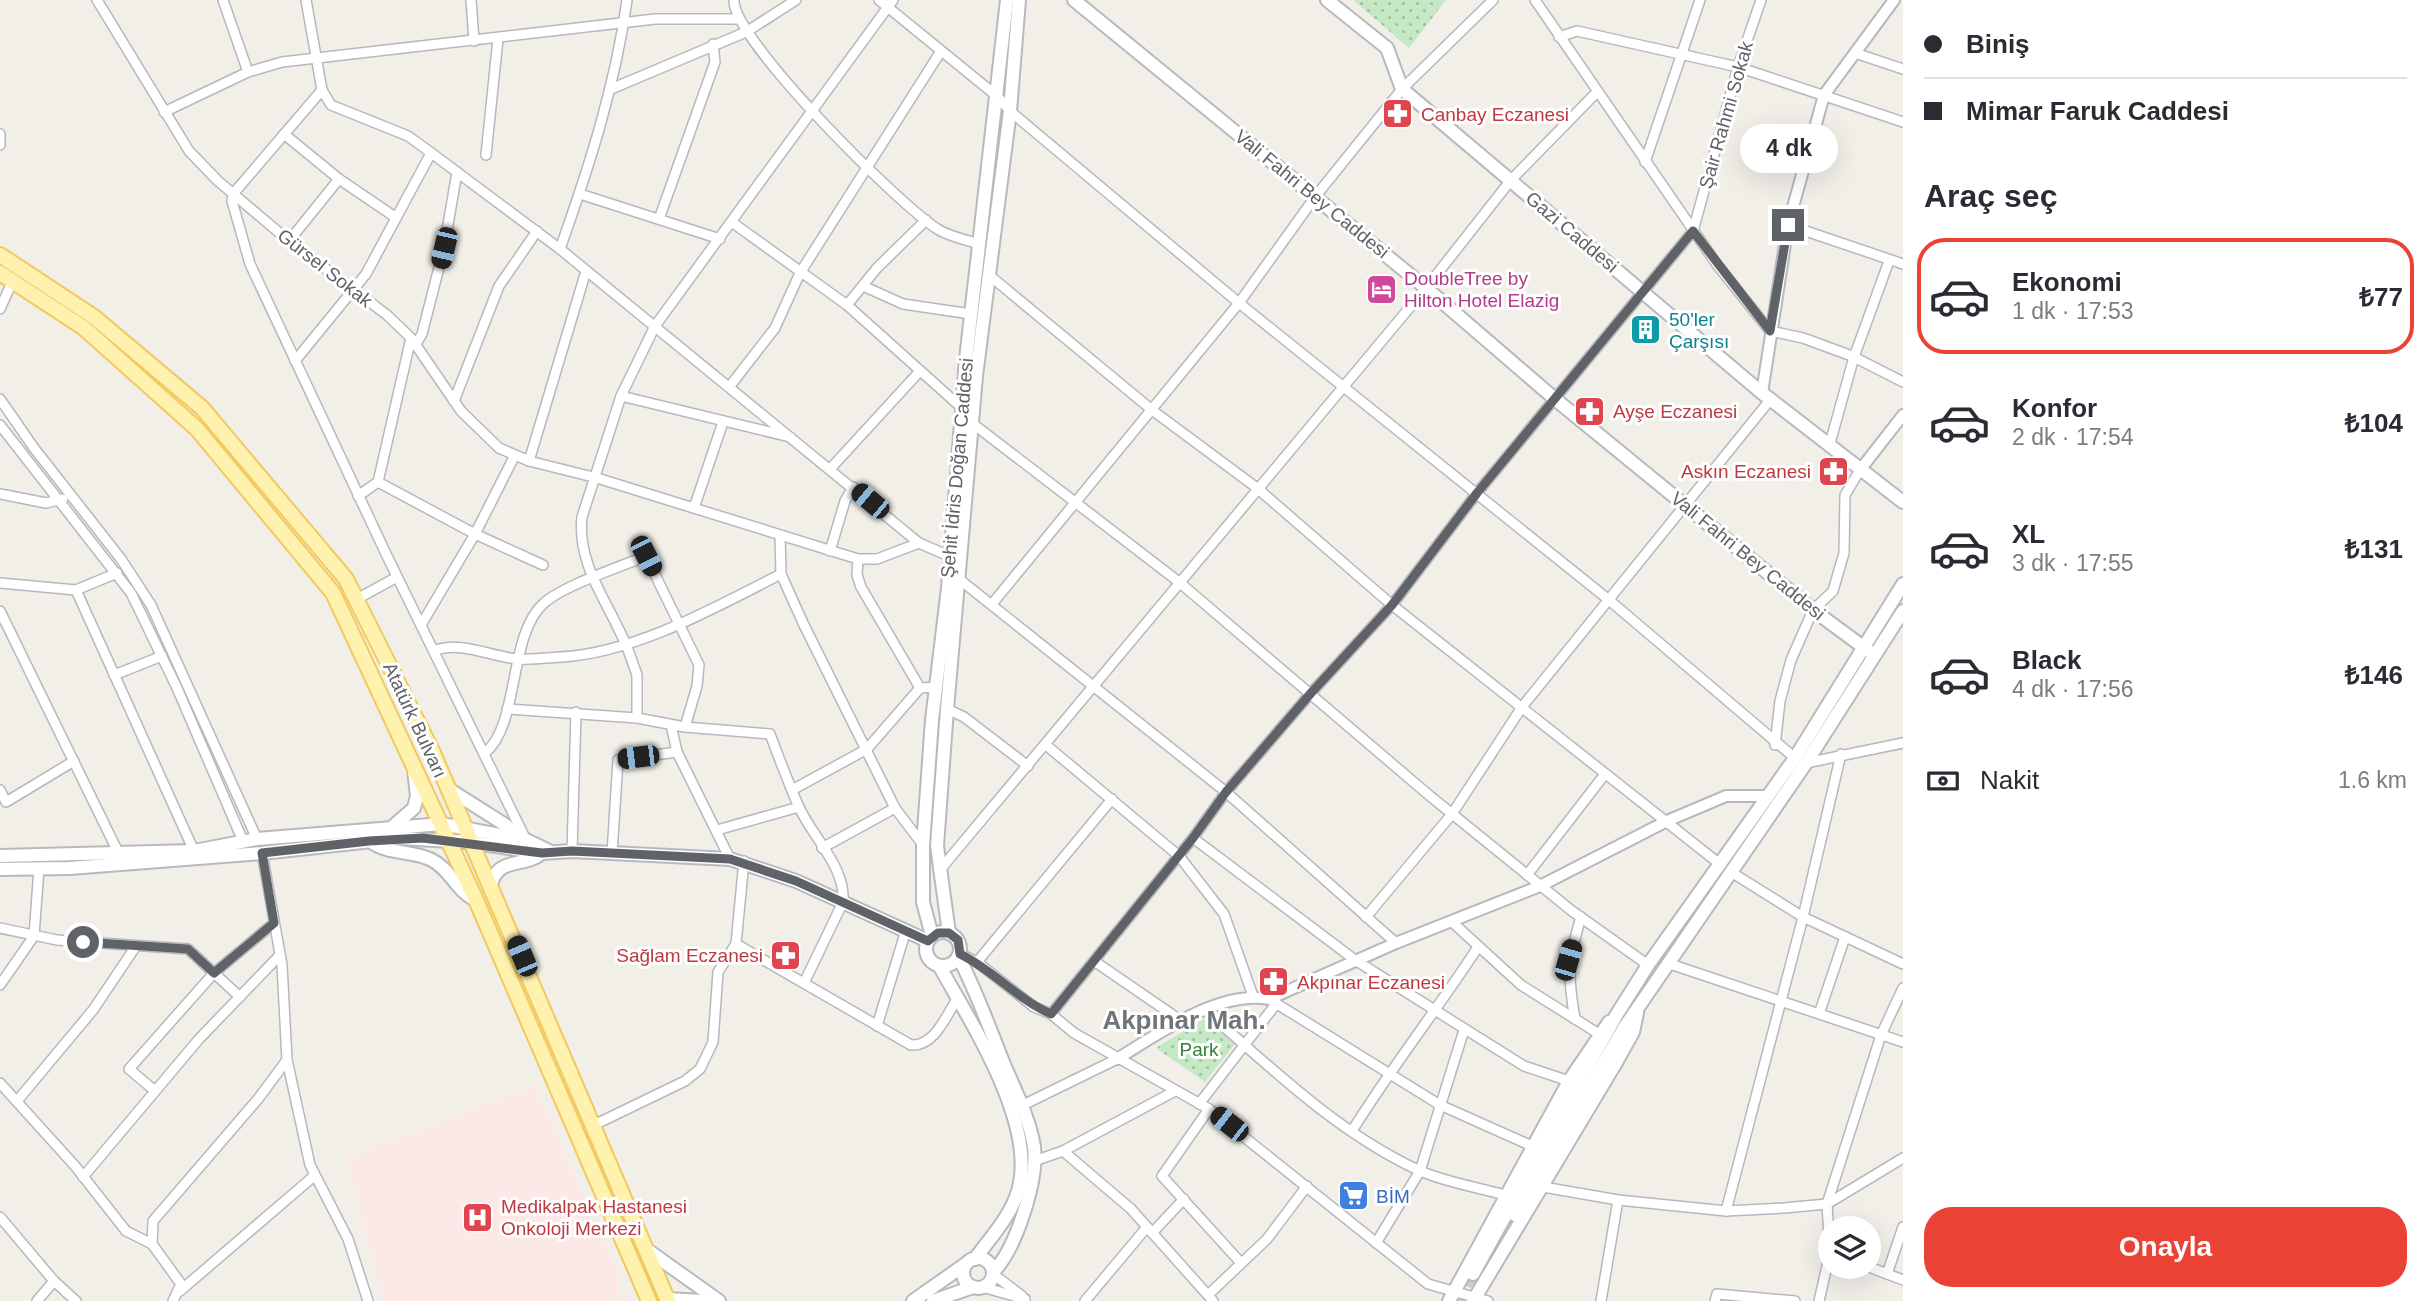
<!DOCTYPE html>
<html lang="tr">
<meta charset="utf-8">
<style>
:root{--surface:#fff;--page:#f7f7f7;--text:#2b2b33;--muted:#7c7c81;--line:#e1e1e2;--accent:#ea4335}
body{margin:0;font-family:Arial,sans-serif;background:var(--page);color:var(--text);height:100vh;display:flex;flex-direction:column;font-size:26px;white-space:nowrap}
*{box-sizing:border-box;margin:0}
p{font-size:23px;color:var(--muted)}
.icon{flex:none;width:38px;height:38px;fill:none;stroke:currentColor;stroke-width:2;stroke-linecap:round;stroke-linejoin:round}
.map{position:relative;flex:1;overflow:hidden}
.drawer{display:flex;flex-direction:column;background:var(--surface);width:525px}
.drawer>*{flex:none}
.hud{display:grid;align-content:center;height:154px;padding:0 21px;background:var(--surface)}
.fabs{position:absolute;left:1818px;top:1216px;display:grid;gap:14px}
.fabs a{display:grid;place-items:center;width:63px;height:63px;border-radius:50%;background:var(--surface);box-shadow:0 7px 28px #0002;font-size:35px}
.end{position:absolute;width:32px;height:32px;margin:-16px;border:9px solid #5f6368;background:#fff;box-shadow:0 0 0 4px #fff}
.from{border-radius:50%}
.bubble{position:absolute;height:49px;border-radius:24px;background:var(--surface);box-shadow:0 7px 28px #0002;font-size:23px;font-weight:600;line-height:49px;text-align:center}
.car{position:absolute;width:21px;height:42px;margin:-21px -10px;border-radius:9px;box-shadow:0 0 5px 2px #0007;background:linear-gradient(#222 24%,#8ab4d8 0 40%,#222 0 76%,#8ab4d8 0 86%,#222 0)}
.hud b{display:flex;align-items:center;gap:24px;height:66px;font-size:26px}
.hud b+b{border-top:2px solid var(--line)}
.hud i{width:18px;height:18px;background:var(--text)}
ul{padding:0;list-style:none}
li{display:flex;align-items:center;gap:21px;height:116px;margin:0 14px 10px;padding:0 7px;border:4px solid transparent;border-radius:28px}
li div{flex:1}
li b{display:block;font-size:26px}
li em{font-style:normal;font-weight:600}
li.on{border-color:var(--accent)}
li>.icon{width:63px;height:63px;stroke-width:1.5}
h2{padding:0 21px;font-size:32px;line-height:84px}
.pay{display:flex;align-items:center;gap:18px;height:77px;padding:0 21px;font-size:26px}
.pay p{margin-inline-start:auto}
.button{display:flex;gap:14px;margin-top:auto;padding:14px 21px}
.button a{flex:1;height:80px;border-radius:28px;background:var(--accent);color:#fff;font-size:28px;font-weight:600;line-height:80px;text-align:center}
main{display:flex;flex:1;min-height:0}
.map>svg:first-child{display:block}
.medical{fill:#fce8e6}
.grass{fill:url(#grass-dots)}
.lines{fill:none;stroke-linecap:round;stroke-linejoin:round}
.secondary-tunnel{stroke:#ccccc8;stroke-width:12;stroke-dasharray:12 6;stroke-linecap:butt}
.minor-casing{stroke:#b5b8bc;stroke-width:12}
.tertiary-casing{stroke:#b5b8bc;stroke-width:14}
.secondary-casing{stroke:#b6babf;stroke-width:16}
.primary-casing{stroke:#f2c960;stroke-width:18}
.minor{stroke:#fff;stroke-width:9}
.tertiary{stroke:#fff;stroke-width:10}
.secondary{stroke:#fff;stroke-width:12}
.primary{stroke:#fff2af;stroke-width:14}
.route{stroke:#5f6368;stroke-width:9}
.labels{text-anchor:middle;dominant-baseline:central;stroke-width:6;stroke-linejoin:round;paint-order:stroke}
.health-label{font-size:19px;fill:#be3a42;stroke:#fff;text-anchor:start}
.street-label{font-size:19px;fill:#5f6368;stroke:#fff}
.hotel-label{font-size:19px;fill:#b23c85;stroke:#fff;text-anchor:start}
.culture-label{font-size:19px;fill:#0d838f;stroke:#fff;text-anchor:start}
.park-label{font-size:19px;fill:#348238;stroke:#fff}
.shop-label{font-size:19px;fill:#366cbe;stroke:#fff;text-anchor:start}
.district-label{font-size:26px;font-weight:bold;fill:#70757a;stroke:#fff}
</style>
<main>
<div class="map">
<svg width="1903" height="1301" viewBox="0 0 1903 1301">
<defs>
<pattern id="grass-dots" width="8" height="8" patternUnits="userSpaceOnUse" patternTransform="scale(1.75)"><rect width="8" height="8" fill="#c5e8c5"/><path d="M2 2h.1M6 6h.1" fill="none" stroke="#a3c0a4" stroke-width="1.8" stroke-linecap="round"/></pattern>
</defs>
<rect width="100%" height="100%" fill="#f1efe8"/>
<path class="medical" d="M535,1086L618,1274L620,1301H384L347,1159Z"/>
<g class="grass">
<path d="M1353,0H1446L1409,48Z"/>
<path d="M1205,1018L1235,1044L1205,1082L1156,1048Z"/>
</g>
<g class="lines">
<path class="secondary-tunnel" d="M1457,1301L1473,1274"/>
<defs>
<g id="minor">
<path d="M97,0L189,151L218,181L289,241L387,315L411,338L461,411L499,448L529,461L597,478L858,559H877L919,543"/>
<path d="M223,0L248,72"/>
<path d="M306,0L322,90L331,105L408,136L426,149L560,249L919,543L949,556"/>
<path d="M471,0L474,41"/>
<path d="M734,0C732,39 901,207 939,230C951,237 966,240 980,244"/>
<path d="M879,0L998,97L1010,111L1239,303L1609,600L1795,758"/>
<path d="M1535,0L1718,266L1770,331L1803,338L1852,356L1903,382"/>
<path d="M1559,37L1577,31L1738,67L1903,122"/>
<path d="M1855,53L1903,69"/>
<path d="M611,89L746,32L796,0"/>
<path d="M322,90L233,194L232,201L250,264L387,556L526,840"/>
<path d="M164,112L248,72L282,62L655,19H739"/>
<path d="M0,134V145"/>
<path d="M284,134L339,179L395,217"/>
<path d="M486,155L498,39"/>
<path d="M1645,162L1700,0"/>
<path d="M580,194L720,239"/>
<path d="M659,219L715,62L713,44"/>
<path d="M733,223L847,305L963,409"/>
<path d="M1788,225L1903,264"/>
<path d="M289,241L339,179"/>
<path d="M560,249C589,167 615,87 627,0"/>
<path d="M989,275L1152,410L1257,488L1392,605L1721,865"/>
<path d="M863,286L903,304L971,314"/>
<path d="M847,305L877,268L926,220"/>
<path d="M0,309L13,280"/>
<path d="M411,338L378,482L475,534L543,565"/>
<path d="M416,344L422,334L444,248L457,172"/>
<path d="M295,361L366,274L431,153"/>
<path d="M730,386L775,328L800,273L941,51"/>
<path d="M621,396L790,437"/>
<path d="M0,399L34,448L121,559L151,605L257,839"/>
<path d="M454,401L499,286L537,231"/>
<path d="M972,423L1179,582L1430,796L1572,911L1648,965"/>
<path d="M0,425L131,593L177,688L243,841"/>
<path d="M1829,447L1854,357L1889,261"/>
<path d="M529,461L586,271"/>
<path d="M831,468L920,371"/>
<path d="M0,494L46,503L63,499"/>
<path d="M358,496L378,482"/>
<path d="M694,508L723,422"/>
<path d="M780,535L781,574L803,623L895,808L923,845"/>
<path d="M830,551L845,501L853,487"/>
<path d="M858,559L857,575L861,587L920,688"/>
<path d="M959,579L1226,792L1396,943"/>
<path d="M0,583L76,590L117,573"/>
<path d="M76,590L194,851"/>
<path d="M357,599L397,577"/>
<path d="M992,604L1239,303L1315,197L1402,89L1493,0"/>
<path d="M0,611L119,854"/>
<path d="M421,625L475,534L515,455"/>
<path d="M434,651C461,640 491,657 518,659C532,660 547,658 561,657C635,653 716,607 781,574"/>
<path d="M114,675L162,656"/>
<path d="M507,709L637,718L685,727L770,734C779,758 788,782 798,805C812,837 846,867 843,902L804,983"/>
<path d="M947,709L964,717L1028,766"/>
<path d="M637,718V675L631,658C615,610 576,569 582,517L621,396L655,326L893,0"/>
<path d="M671,725L677,752L730,859"/>
<path d="M1046,745L1179,856L1224,914L1253,996"/>
<path d="M1775,745L1780,701L1791,660L1813,610L1833,591L1844,553L1845,495L1860,470"/>
<path d="M485,753C520,724 508,636 543,604C562,586 620,567 646,556L699,665L697,686L685,727"/>
<path d="M1806,763L1903,743"/>
<path d="M0,790L6,802L74,761"/>
<path d="M792,790L867,749L920,688L935,687"/>
<path d="M717,830L799,807"/>
<path d="M1193,838L1355,960L1524,1066L1569,1081"/>
<path d="M822,848L895,808"/>
<path d="M572,851L576,712"/>
<path d="M262,853L282,965L287,1060L310,1165L348,1239L368,1301"/>
<path d="M612,853L618,760L677,752"/>
<path d="M744,861L736,944L911,1045C934,1047 946,1016 957,999"/>
<path d="M939,871L1426,288L1511,180L1597,92"/>
<path d="M1731,872L1803,917L1903,964"/>
<path d="M1527,875L1605,774"/>
<path d="M1366,917L1452,814L1522,707L1770,400"/>
<path d="M1451,921L1521,985L1599,1034"/>
<path d="M0,928L57,940L188,949L240,997"/>
<path d="M960,954L977,962L1034,1007L1051,1014L1074,1033L1209,1109L1428,1284L1488,1301"/>
<path d="M1094,961L1180,1020"/>
<path d="M977,962L1112,799"/>
<path d="M1667,963L1903,1042"/>
<path d="M0,985L34,936L39,868"/>
<path d="M1269,999L1440,1105L1532,1146"/>
<path d="M1205,1010C1271,1068 1337,1132 1418,1170C1444,1182 1477,1187 1505,1195"/>
<path d="M1051,1014L1193,838L1226,792L1311,693L1392,605L1477,493L1693,231L1738,67L1761,0"/>
<path d="M1819,1014L1845,937"/>
<path d="M1575,1019C1567,973 1568,961 1581,917"/>
<path d="M877,1026L906,930"/>
<path d="M0,1083L75,1166L126,1231L152,1244"/>
<path d="M155,1091L129,1069L214,973L274,923"/>
<path d="M17,1101L93,1010L136,946"/>
<path d="M1199,1104L1276,1004"/>
<path d="M1021,1106L1117,1059"/>
<path d="M1209,1109L1162,1176L1241,1263"/>
<path d="M594,1125L685,1081L700,1069L713,1042L718,972L736,944"/>
<path d="M1352,1131C1391,1068 1437,1010 1478,947"/>
<path d="M1063,1151L1131,1209L1213,1301"/>
<path d="M1034,1161L1063,1151L1175,1091"/>
<path d="M83,1177L199,1039L280,955"/>
<path d="M1543,1187L1618,1200L1726,1211L1784,1208L1827,1204L1903,1158"/>
<path d="M1726,1211L1803,917L1841,754"/>
<path d="M0,1217L54,1281L76,1301"/>
<path d="M1152,1233L1184,1199"/>
<path d="M1376,1243L1420,1171L1464,1030"/>
<path d="M1869,1267L1903,1280"/>
<path d="M993,1274L1022,1296"/>
<path d="M1887,1274L1903,1227"/>
<path d="M982,1287L1025,1299"/>
<path d="M180,1291L314,1176"/>
<path d="M1208,1295L1267,1239L1307,1186"/>
<path d="M37,1301L54,1281"/>
<path d="M173,1301L181,1284L152,1244L153,1221L258,1099L287,1060"/>
<path d="M1085,1301L1147,1227"/>
<path d="M1601,1301L1618,1200"/>
<path d="M1715,1301L1717,1294L1795,1301"/>
<path d="M1819,1301L1830,1253L1827,1204L1881,1035L1903,988"/>
</g>
<g id="tertiary">
<path d="M1762,393L1788,225L1824,95L1894,0"/>
<path d="M1860,470L1903,415"/>
<path d="M1117,1059C1158,1034 1219,990 1269,999L1396,943L1540,886L1667,821L1726,796H1765"/>
</g>
<g id="secondary">
<path d="M1074,0L1426,288L1555,399L1813,610L1874,655"/>
<path d="M1327,0L1387,48L1402,89L1408,94L1762,393L1903,502"/>
<path d="M447,788L507,826L519,839"/>
<path d="M390,829L414,808L417,796L414,769"/>
<path d="M370,841C388,855 412,850 432,860C451,870 457,892 476,900"/>
<path d="M0,856L194,851L257,839L442,824L526,840L549,851"/>
<path d="M0,869L70,868L262,853L399,838L469,842L542,853L572,851L730,859L796,881L928,941"/>
<path d="M491,884C499,856 524,868 542,853"/>
<circle cx="943" cy="949" r="17"/>
<path d="M949,933L937,846L947,709L976,376L1010,111L1019,0"/>
<path d="M932,936L923,902V845L932,720L948,588L966,359L1007,0"/>
<path d="M959,958C977,992 990,1030 1005,1067C1016,1092 1030,1120 1034,1147C1038,1180 1016,1249 993,1272"/>
<path d="M940,967C971,1023 1038,1125 1018,1191C1011,1216 990,1238 975,1259"/>
<path d="M1515,1215L1624,1028L1806,763L1903,611"/>
<path d="M646,1249L719,1301"/>
<circle cx="978" cy="1273" r="15"/>
<path d="M1473,1274L1617,1014L1648,965L1795,758L1903,584"/>
<path d="M667,1299L703,1301"/>
<path d="M913,1301L967,1263"/>
<path d="M933,1301L973,1287"/>
<path d="M1449,1301L1569,1081L1609,1022"/>
<path d="M1473,1301L1614,1066L1633,1032L1637,1013"/>
</g>
<g id="primary">
<path d="M0,255L94,317L202,408L346,579L433,753L668,1301"/>
<path d="M0,273L84,328L197,429L333,593L476,900L649,1301"/>
</g>
</defs>
<use href="#minor" class="minor-casing"/>
<use href="#tertiary" class="tertiary-casing"/>
<use href="#secondary" class="secondary-casing"/>
<use href="#primary" class="primary-casing"/>
<use href="#minor" class="minor"/>
<use href="#tertiary" class="tertiary"/>
<use href="#secondary" class="secondary"/>
<use href="#primary" class="primary"/>
</g>
<g class="lines">
<path class="route" d="M83,942L188,949L214,973L274,923L262,853L369,841L423,838L542,853L572,851L730,859L796,881L928,941L938,933H949L958,940L960,954C993,970 1017,999 1051,1014L1193,838L1226,792L1311,693L1392,605L1477,493L1693,231L1770,331L1788,225"/>
</g>
<defs>
<symbol id="pharmacy-square" viewBox="-11 -11 22 22"><rect x="-9" y="-9" width="18" height="18" rx="4" fill="#e0444e" stroke="#fff"/><path d="M-2-6h4v4h4v4h-4v4h-4v-4h-4v-4h4Z" fill="#fff"/></symbol>
<symbol id="hotel-square" viewBox="-11 -11 22 22"><rect x="-9" y="-9" width="18" height="18" rx="4" fill="#d1479c" stroke="#fff"/><path d="M-6-4.5h1.5V1H6V5H4.5V3h-9V5H-6ZM-4 0a1.8 1.8 0 1 1 3.6 0ZM.5 0V-2.5h3Q6-2.5 6 0Z" fill="#fff"/></symbol>
<symbol id="building-square" viewBox="-11 -11 22 22"><rect x="-9" y="-9" width="18" height="18" rx="4" fill="#0f9aa8" stroke="#fff"/><path d="M-4-6H4V6H1V3H-1V6H-4ZM-2.5-4.3h1.7v1.8h-1.7ZM.8-4.3h1.7v1.8H.8ZM-2.5-1h1.7V.8h-1.7ZM.8-1h1.7V.8H.8Z" fill="#fff"/></symbol>
<symbol id="supermarket-square" viewBox="-11 -11 22 22"><rect x="-9" y="-9" width="18" height="18" rx="4" fill="#3f7fe0" stroke="#fff"/><path d="M-6-5.5h2.5l.6 2H6L4.5 2H-2.5L-4.4-4H-6ZM-1.5 3.2a1.3 1.3 0 1 0 .1 0ZM3 3.2a1.3 1.3 0 1 0 .1 0Z" fill="#fff"/></symbol>
<symbol id="hospital-square" viewBox="-11 -11 22 22"><rect x="-9" y="-9" width="18" height="18" rx="4" fill="#e0444e" stroke="#fff"/><path d="M-5-5h3v3.5h4V-5h3V5h-3V1.5h-4V5h-3Z" fill="#fff"/></symbol>
</defs>
<g fill-rule="evenodd">
<use href="#pharmacy-square" x="1380" y="96" width="35" height="35"/>
<use href="#hotel-square" x="1364" y="272" width="35" height="35"/>
<use href="#building-square" x="1628" y="312" width="35" height="35"/>
<use href="#pharmacy-square" x="1572" y="394" width="35" height="35"/>
<use href="#pharmacy-square" x="1816" y="454" width="35" height="35"/>
<use href="#pharmacy-square" x="768" y="938" width="35" height="35"/>
<use href="#pharmacy-square" x="1256" y="964" width="35" height="35"/>
<use href="#supermarket-square" x="1336" y="1178" width="35" height="35"/>
<use href="#hospital-square" x="460" y="1200" width="35" height="35"/>
</g>
<g class="labels">
<g class="health-label">
<text x="1421" y="114">Canbay Eczanesi</text>
<text x="1613" y="411">Ayşe Eczanesi</text>
<text x="1811" y="471" text-anchor="end">Askın Eczanesi</text>
<text x="763" y="955" text-anchor="end">Sağlam Eczanesi</text>
<text x="1297" y="982">Akpınar Eczanesi</text>
<text x="501" y="1206">Medikalpak Hastanesi<tspan x="501" dy="22">Onkoloji Merkezi</tspan></text>
</g>
<g class="street-label">
<text transform="translate(1726 115) rotate(-74)">Şair Rahmi Sokak</text>
<text transform="translate(1312 194) rotate(39)">Vali Fahri Bey Caddesi</text>
<text transform="translate(1572 232) rotate(40)">Gazi Caddesi</text>
<text transform="translate(325 268) rotate(38)">Gürsel Sokak</text>
<text transform="translate(957 468) rotate(-85)">Şehit İdris Doğan Caddesi</text>
<text transform="translate(1748 556) rotate(39)">Vali Fahri Bey Caddesi</text>
<text transform="translate(415 720) rotate(65)">Atatürk Bulvarı</text>
</g>
<g class="hotel-label">
<text x="1404" y="278">DoubleTree by<tspan x="1404" dy="22">Hilton Hotel Elazig</tspan></text>
</g>
<g class="culture-label">
<text x="1669" y="319">50'ler<tspan x="1669" dy="22">Çarşısı</tspan></text>
</g>
<g class="park-label">
<text x="1199" y="1049">Park</text>
</g>
<g class="shop-label">
<text x="1376" y="1196">BİM</text>
</g>
<g class="district-label">
<text x="1184" y="1020">Akpınar Mah.</text>
</g>
</g>
</svg>
<div class="fabs">
<a><svg class="icon" aria-label="layers" viewBox="0 0 24 24"><path d="M12 4l9 5-9 5-9-5zM3 14l9 5 9-5"/></svg></a>
</div>
<i class="end from" style="left:83px;top:942px"></i>
<i class="end" style="left:1788px;top:225px"></i>
<div class="bubble" style="left:1740px;top:124px;width:98px">4 dk</div>
<i class="car" style="left:444px;top:248px;rotate:193deg"></i>
<i class="car" style="left:870px;top:501px;rotate:310deg"></i>
<i class="car" style="left:646px;top:556px;rotate:153deg"></i>
<i class="car" style="left:638px;top:757px;rotate:263deg"></i>
<i class="car" style="left:522px;top:956px;rotate:337deg"></i>
<i class="car" style="left:1568px;top:960px;rotate:16deg"></i>
<i class="car" style="left:1229px;top:1124px;rotate:308deg"></i>
</div>
<section class="drawer">
<div class="hud">
<b><i class="from"></i>Biniş</b>
<b><i></i>Mimar Faruk Caddesi</b>
</div>
<h2>Araç seç</h2>
<ul>
<li class="on"><svg class="icon" aria-label="car" viewBox="0 0 24 24"><path d="M5 17H2v-5l4-1 3-4h7l3 4 3 1v5h-3M9 17h6M6 11h13"/><circle cx="7" cy="17" r="2"/><circle cx="17" cy="17" r="2"/></svg><div><b>Ekonomi</b><p>1 dk · 17:53</p></div><em>₺77</em></li>
<li><svg class="icon" aria-label="car" viewBox="0 0 24 24"><path d="M5 17H2v-5l4-1 3-4h7l3 4 3 1v5h-3M9 17h6M6 11h13"/><circle cx="7" cy="17" r="2"/><circle cx="17" cy="17" r="2"/></svg><div><b>Konfor</b><p>2 dk · 17:54</p></div><em>₺104</em></li>
<li><svg class="icon" aria-label="car" viewBox="0 0 24 24"><path d="M5 17H2v-5l4-1 3-4h7l3 4 3 1v5h-3M9 17h6M6 11h13"/><circle cx="7" cy="17" r="2"/><circle cx="17" cy="17" r="2"/></svg><div><b>XL</b><p>3 dk · 17:55</p></div><em>₺131</em></li>
<li><svg class="icon" aria-label="car" viewBox="0 0 24 24"><path d="M5 17H2v-5l4-1 3-4h7l3 4 3 1v5h-3M9 17h6M6 11h13"/><circle cx="7" cy="17" r="2"/><circle cx="17" cy="17" r="2"/></svg><div><b>Black</b><p>4 dk · 17:56</p></div><em>₺146</em></li>
</ul>
<div class="pay"><svg class="icon" aria-label="cash" viewBox="0 0 24 24"><path d="M3 7h18v10H3z"/><circle cx="12" cy="12" r="2"/></svg>Nakit<p>1.6 km</p></div>
<div class="button"><a>Onayla</a></div>
</section>
</main>
